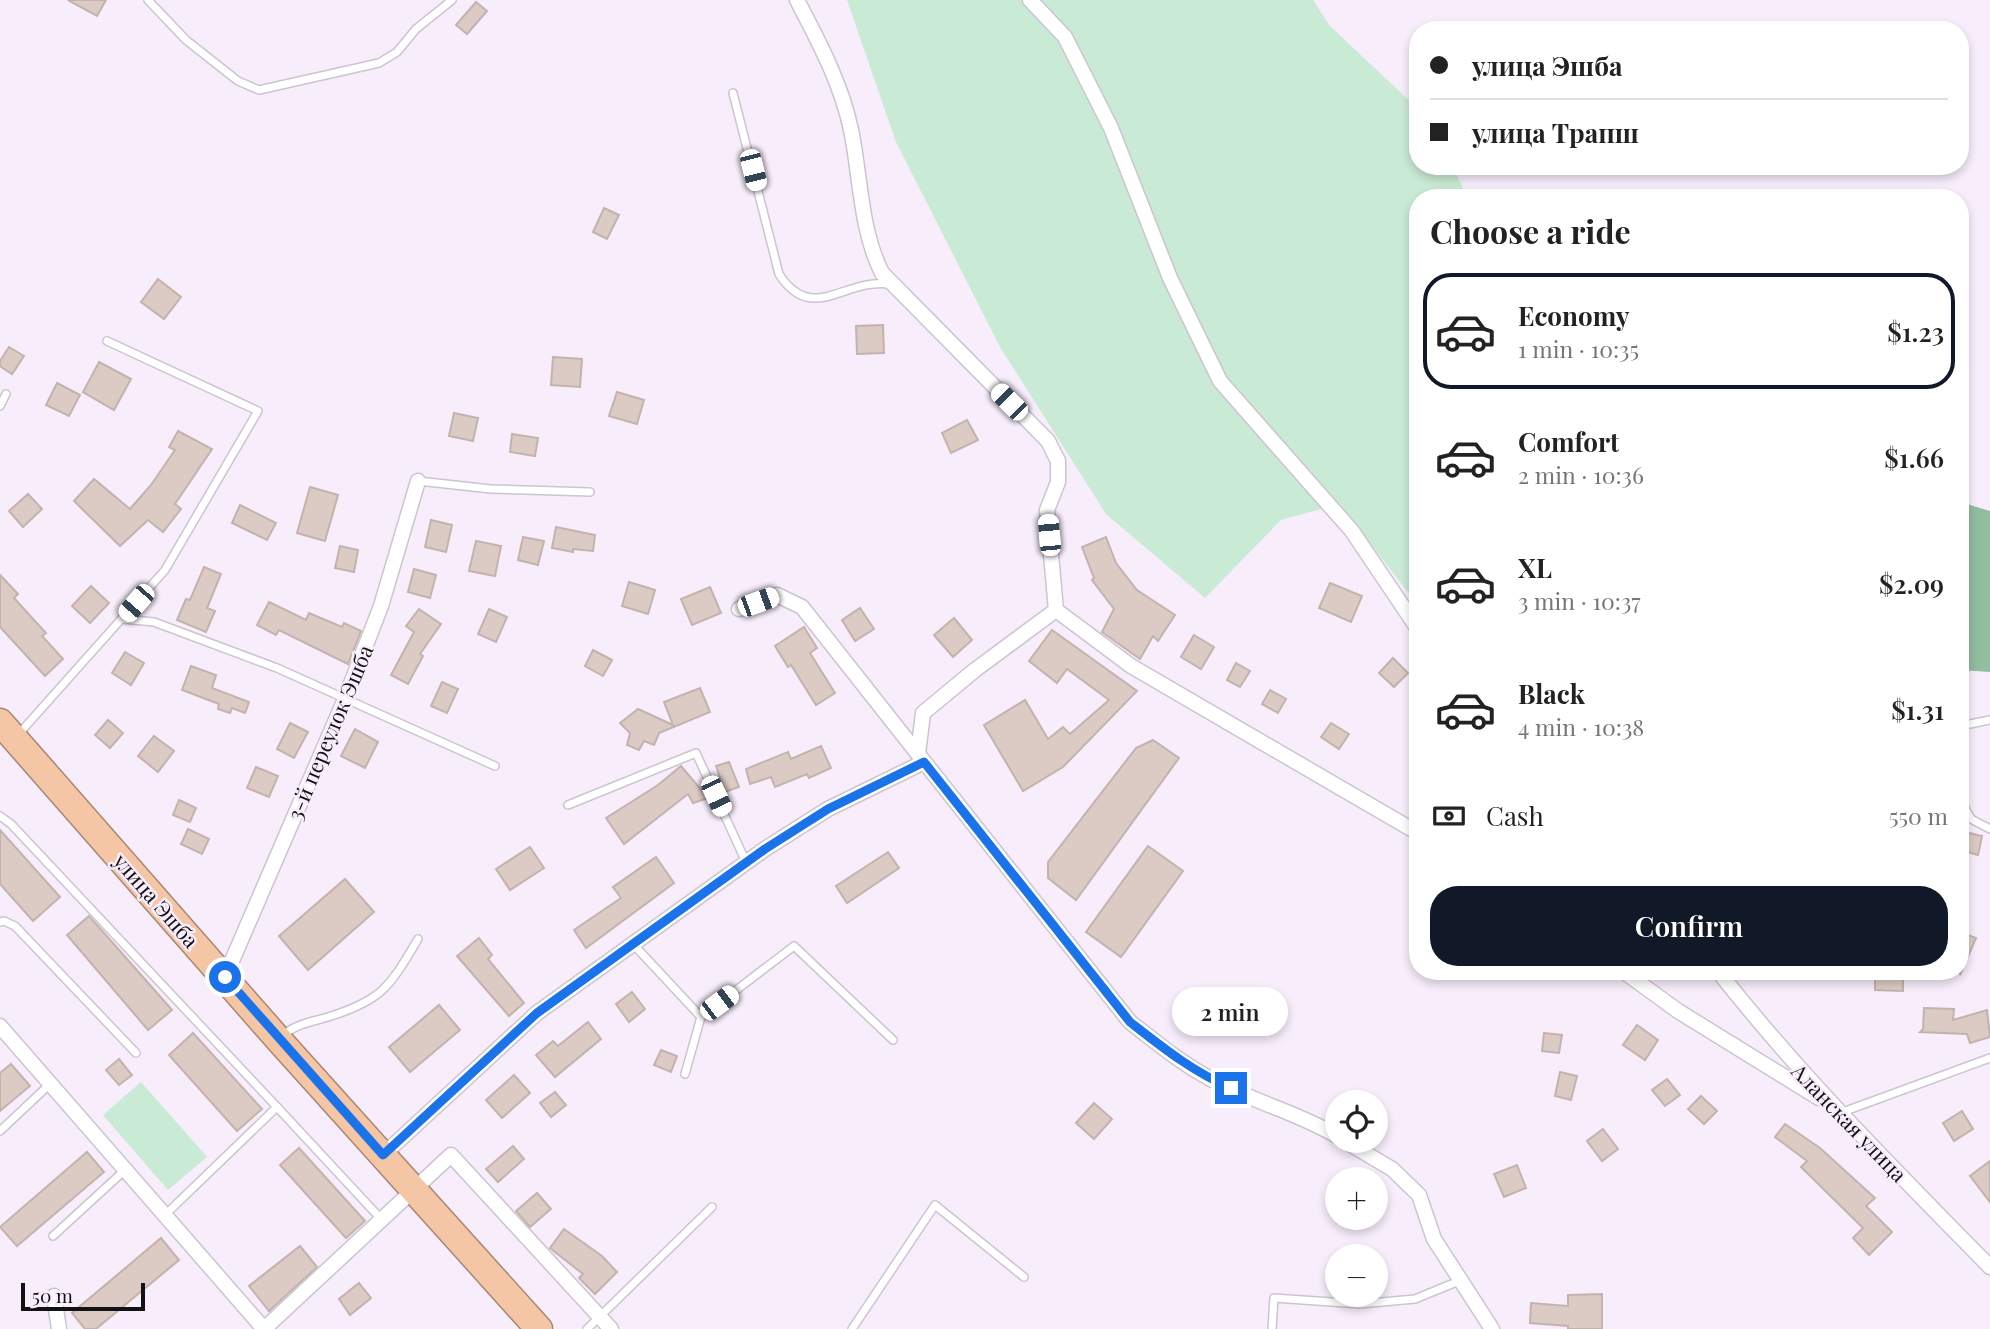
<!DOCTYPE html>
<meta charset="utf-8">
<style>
:root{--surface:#fff;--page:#f2f2f2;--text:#222;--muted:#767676;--line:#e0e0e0;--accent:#111827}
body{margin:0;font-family:"Playfair Display",serif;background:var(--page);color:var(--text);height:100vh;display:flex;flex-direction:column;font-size:26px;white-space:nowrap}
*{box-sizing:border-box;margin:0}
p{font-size:23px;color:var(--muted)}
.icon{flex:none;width:38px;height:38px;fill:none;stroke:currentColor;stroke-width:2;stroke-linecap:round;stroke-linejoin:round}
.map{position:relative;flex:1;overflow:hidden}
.details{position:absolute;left:1409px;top:189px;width:560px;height:791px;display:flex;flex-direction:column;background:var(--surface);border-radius:28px;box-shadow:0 4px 10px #0003}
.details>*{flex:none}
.top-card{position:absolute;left:1409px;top:21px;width:560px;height:154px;border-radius:28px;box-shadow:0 4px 10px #0003;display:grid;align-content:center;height:154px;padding:0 21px;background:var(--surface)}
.controls{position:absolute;left:1325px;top:1090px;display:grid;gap:14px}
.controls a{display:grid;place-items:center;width:63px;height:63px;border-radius:50%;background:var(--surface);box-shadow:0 4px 10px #0003;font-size:35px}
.scale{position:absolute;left:21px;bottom:18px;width:124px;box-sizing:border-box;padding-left:7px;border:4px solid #141115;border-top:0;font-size:19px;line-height:24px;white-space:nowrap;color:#141115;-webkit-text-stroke:5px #f7edfb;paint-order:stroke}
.end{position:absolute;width:32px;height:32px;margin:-16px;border:9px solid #1a73e8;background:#fff;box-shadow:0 0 0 4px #fff}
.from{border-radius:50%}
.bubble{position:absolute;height:49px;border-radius:24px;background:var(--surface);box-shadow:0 4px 10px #0003;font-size:23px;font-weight:600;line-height:49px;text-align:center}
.car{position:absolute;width:21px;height:42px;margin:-21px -10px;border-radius:9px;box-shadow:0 0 5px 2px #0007;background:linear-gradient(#fff 24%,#345 0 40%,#fff 0 76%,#345 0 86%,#fff 0)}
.top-card b{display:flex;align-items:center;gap:24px;height:66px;font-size:26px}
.top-card b+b{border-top:2px solid var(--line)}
.top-card i{width:18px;height:18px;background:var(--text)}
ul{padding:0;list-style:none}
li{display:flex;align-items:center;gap:21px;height:116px;margin:0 14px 10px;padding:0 7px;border:4px solid transparent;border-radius:28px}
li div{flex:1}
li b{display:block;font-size:26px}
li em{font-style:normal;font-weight:600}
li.active{border-color:var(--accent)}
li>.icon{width:63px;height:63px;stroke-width:1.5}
h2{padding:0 21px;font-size:32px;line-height:84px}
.pay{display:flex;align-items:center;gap:18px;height:77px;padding:0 21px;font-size:26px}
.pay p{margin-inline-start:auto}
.primary-button{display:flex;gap:14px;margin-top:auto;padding:14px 21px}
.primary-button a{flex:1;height:80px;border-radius:28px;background:var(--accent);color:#fff;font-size:28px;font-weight:600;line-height:80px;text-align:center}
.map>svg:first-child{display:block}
.green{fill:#c9ead4}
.forest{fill:#91bda1}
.building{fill:#dccbc4;stroke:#c4b3ad;stroke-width:2}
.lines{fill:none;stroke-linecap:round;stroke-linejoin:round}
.lane-casing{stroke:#cdc4d1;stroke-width:10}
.street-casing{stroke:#cdc4d1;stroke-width:17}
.highway-casing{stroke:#a68773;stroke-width:29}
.lane{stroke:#fff;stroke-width:7}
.street{stroke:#fff;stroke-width:14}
.highway{stroke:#f4c6a5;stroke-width:26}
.route{stroke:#1a73e8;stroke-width:9}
.labels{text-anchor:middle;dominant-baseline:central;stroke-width:5;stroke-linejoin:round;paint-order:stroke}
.street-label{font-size:21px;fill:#141115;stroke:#f7edfb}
</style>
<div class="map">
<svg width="1990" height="1329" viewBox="0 0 1990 1329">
<rect width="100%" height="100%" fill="#f7edfb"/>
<g class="green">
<path d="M847,0H1313L1329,25L1417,108L1418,166H1453L1467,198H1418L1417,604L1340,504L1281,520L1205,598L1106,514L1000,347L896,142Z"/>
<path d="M141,1082L207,1157L168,1190L103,1115Z"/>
</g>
<path class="forest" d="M1960,502L1990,511V672L1960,670Z"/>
<g class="building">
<path d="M68,0H106L97,16Z"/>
<path d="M476,2L487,11L467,34L456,25Z"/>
<path d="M604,208L619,215L607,239L593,232Z"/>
<path d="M158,279L181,297L164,319L141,302Z"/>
<path d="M883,325L884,353L857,354L856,326Z"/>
<path d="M9,347L24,356L12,374L0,366V361Z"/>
<path d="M553,357L582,359L580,387L551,385Z"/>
<path d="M99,362L131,379L114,410L83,392Z"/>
<path d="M57,383L80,395L69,416L46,405Z"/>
<path d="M617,392L644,400L637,424L609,416Z"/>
<path d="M454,413L478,418L473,441L449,436Z"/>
<path d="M967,420L978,440L951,453L942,433Z"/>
<path d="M178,431L212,449L175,504L181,509L163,532L148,520L120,546L74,501L94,479L130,509L151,485L175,450L169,447Z"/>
<path d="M512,434L538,438L535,456L510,452Z"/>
<path d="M310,487L338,495L325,541L297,533Z"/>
<path d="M28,494L42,509L23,527L9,511Z"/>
<path d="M240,505L276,523L267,540L232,523Z"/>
<path d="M431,520L452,525L446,552L425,547Z"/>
<path d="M556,527L595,535L593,551L573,549V552L552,548Z"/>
<path d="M523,537L544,541L538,565L518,560Z"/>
<path d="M1106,537L1116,563L1137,590L1175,615L1158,641L1153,636L1140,659L1102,632L1114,609L1092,580L1094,578L1082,547Z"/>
<path d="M476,541L501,546L495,576L469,571Z"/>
<path d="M340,546L358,550L354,572L335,568Z"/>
<path d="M204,567L221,574L207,608L215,611L206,632L177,620L186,599L190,600Z"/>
<path d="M414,569L436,575L430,598L408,592Z"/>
<path d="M0,575L18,594L14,598L46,633L42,636L63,659L45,676L0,627Z"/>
<path d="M629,582L655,590L648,614L622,606Z"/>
<path d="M1330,583L1362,596L1351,622L1319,608Z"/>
<path d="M91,586L109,603L90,623L72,606Z"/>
<path d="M710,587L721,613L692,625L681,599Z"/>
<path d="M269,602L306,620L309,613L342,627L344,623L361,631L348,664L279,630L276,635L257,625Z"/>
<path d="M860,608L874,629L855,641L842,620Z"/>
<path d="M419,609L441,624L420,654L423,656L408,684L391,675L414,632L406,626Z"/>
<path d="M489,609L507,617L496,642L478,634Z"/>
<path d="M954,618L972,640L953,657L934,635Z"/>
<path d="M804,627L817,648L810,653L835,693L816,705L791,665L788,667L775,646Z"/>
<path d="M1052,630L1137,691L1063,767L1023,791L984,725L1025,700L1048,739L1063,727L1070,734L1109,700L1067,669L1057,683L1029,661Z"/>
<path d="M1194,635L1214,647L1201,669L1181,657Z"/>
<path d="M593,650L612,660L603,676L585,666Z"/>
<path d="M125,652L144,663L131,685L112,673Z"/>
<path d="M1393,658L1408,673L1394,687L1379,673Z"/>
<path d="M1236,663L1250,671L1240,687L1227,680Z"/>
<path d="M191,666L216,675L212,688L249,702L245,713L232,708L230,713L218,709L219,704L182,690Z"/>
<path d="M442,682L458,689L447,713L431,706Z"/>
<path d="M700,688L710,712L659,733L654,745L644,741L639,750L627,745L630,733L620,723L638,709L673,725L664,702Z"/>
<path d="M1270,690L1286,699L1278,713L1262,704Z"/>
<path d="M108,720L123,733L110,748L95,735Z"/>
<path d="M290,723L308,732L294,758L277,749Z"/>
<path d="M1331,723L1349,734L1339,749L1321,737Z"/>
<path d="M355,729L378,742L365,768L341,756Z"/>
<path d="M154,736L174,751L158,772L138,756Z"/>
<path d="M1153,740L1179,758L1076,900L1048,878V862L1136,748Z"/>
<path d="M821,746L831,768L809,778L807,774L775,787L771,777L750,784L746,769L788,752L791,759Z"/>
<path d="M729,762L739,787L725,792L716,766Z"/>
<path d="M681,766L708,798L693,803L688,794L624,844L606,818L658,785Z"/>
<path d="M256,767L278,776L269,797L247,788Z"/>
<path d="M179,800L196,808L190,822L173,815Z"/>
<path d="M188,829L209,839L202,854L181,844Z"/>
<path d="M0,830L60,897L33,921L0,884Z"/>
<path d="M1965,832L1982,836L1978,855L1960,850Z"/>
<path d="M1148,846L1183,871L1121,957L1086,932Z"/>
<path d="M530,847L544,868L510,890L496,869Z"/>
<path d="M888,852L899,868L847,903L836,886Z"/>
<path d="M656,857L674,883L586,948L574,930L621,898L613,887Z"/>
<path d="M345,879L374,912L308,970L279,936Z"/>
<path d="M89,916L172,1010L148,1030L67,935Z"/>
<path d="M1960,932L1976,938L1960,975Z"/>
<path d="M479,938L492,955L488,959L524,1003L509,1016L457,956Z"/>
<path d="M1875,971H1903V991L1875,990Z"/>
<path d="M632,992L645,1009L629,1022L616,1004Z"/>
<path d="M439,1005L460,1030L410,1072L389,1047Z"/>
<path d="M1924,1008L1954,1009L1953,1020L1987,1010L1990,1037L1970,1043L1967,1034L1920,1032L1923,1029Z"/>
<path d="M588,1022L601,1039L555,1077L536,1055L553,1041L558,1046Z"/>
<path d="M1637,1025L1658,1040L1645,1060L1623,1045Z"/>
<path d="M193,1033L262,1109L237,1131L169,1055Z"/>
<path d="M1544,1033L1562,1035L1559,1053L1542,1051Z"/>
<path d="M661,1050L677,1056L671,1072L654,1065Z"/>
<path d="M119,1059L132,1075L119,1085L106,1070Z"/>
<path d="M11,1064L30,1086L0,1111V1073Z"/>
<path d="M1560,1072L1577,1076L1571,1100L1555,1096Z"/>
<path d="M514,1075L530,1093L502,1118L486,1100Z"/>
<path d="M1667,1079L1680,1095L1665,1106L1652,1090Z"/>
<path d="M555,1092L566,1105L551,1117L540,1103Z"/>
<path d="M1701,1096L1717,1111L1704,1124L1688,1109Z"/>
<path d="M1094,1103L1112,1119L1094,1139L1076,1123Z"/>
<path d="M1962,1111L1973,1129L1954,1141L1943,1123Z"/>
<path d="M1785,1124L1820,1148L1875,1198L1866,1206L1892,1232L1869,1255L1853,1238L1863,1228L1801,1167L1807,1161L1775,1137Z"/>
<path d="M1603,1129L1618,1149L1602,1161L1587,1141Z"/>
<path d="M513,1146L524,1159L498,1182L486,1169Z"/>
<path d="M299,1148L365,1221L346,1238L280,1165Z"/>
<path d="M87,1152L104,1172L17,1246L0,1227Z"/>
<path d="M1990,1161V1202L1970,1176Z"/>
<path d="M1517,1165L1526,1188L1504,1197L1494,1174Z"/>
<path d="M537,1193L551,1209L530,1227L516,1211Z"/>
<path d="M564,1229L602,1256L617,1272L595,1294L579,1278L583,1274L550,1248Z"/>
<path d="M161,1238L179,1260L96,1329H85L72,1313Z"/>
<path d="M300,1246L317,1267L269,1311L249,1286Z"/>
<path d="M359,1283L371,1298L350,1315L339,1299Z"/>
<path d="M1602,1294V1329H1568V1326L1530,1323L1531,1303L1568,1306V1295Z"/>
</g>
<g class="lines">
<defs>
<g id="lane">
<path d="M148,0L186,40L238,81L259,90L379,63L397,52L416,29L452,0"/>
<path d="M733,93L779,274C812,325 844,278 889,284"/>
<path d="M0,406L6,394"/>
<path d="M418,481L491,489L590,492"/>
<path d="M122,619L154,622L277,668L495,766"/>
<path d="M1960,726L1990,720"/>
<path d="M17,736L165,570L258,411L107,341"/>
<path d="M1960,799L1971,819L1990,829"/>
<path d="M568,805L696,753L746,862"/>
<path d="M0,816L11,824L277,1107L165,1215"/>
<path d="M0,922L4,921L15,926L136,1053"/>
<path d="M633,944L701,1017"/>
<path d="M1722,976L1740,971"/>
<path d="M283,1035C296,1024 311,1022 328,1017C383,1000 390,986 418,939"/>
<path d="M685,1074L701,1017L794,946L893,1040"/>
<path d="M277,1107L381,1219"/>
<path d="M1840,1113L1990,1058"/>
<path d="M0,1131L50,1084"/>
<path d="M53,1236L125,1170"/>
<path d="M587,1329L712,1207"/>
<path d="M852,1329L935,1205L1024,1277"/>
<path d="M1272,1329L1274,1298L1360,1304L1415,1299L1459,1281"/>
</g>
<g id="street">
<path d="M797,0C818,40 842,85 851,130C861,178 860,229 882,273L1048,441L1058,461V482L1047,510L1056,610L1131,666L1418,833"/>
<path d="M1030,0L1065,37L1111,128L1170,278L1220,381L1352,531L1418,629"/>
<path d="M739,609L777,595L802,607L918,754"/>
<path d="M1056,610L975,670L923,713L918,754L1130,1022C1156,1042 1181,1063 1209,1078C1250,1101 1297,1112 1337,1136"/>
<path d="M1623,971L1678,1011L1819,1098"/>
<path d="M1718,971C1801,1077 1896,1171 1990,1267"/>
<path d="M225,977L345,699L381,606L418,481"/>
<path d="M0,1026L264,1329"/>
<path d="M1345,1141L1392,1169L1419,1195L1434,1239L1492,1329"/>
<path d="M383,1155L537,1013L765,849L828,809L924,762"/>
<path d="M54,1296L59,1329"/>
<path d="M264,1329L451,1155L611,1329"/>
</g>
<path id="highway" d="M0,722L278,1039L539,1329"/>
</defs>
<use href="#lane" class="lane-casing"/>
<use href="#street" class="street-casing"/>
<use href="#highway" class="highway-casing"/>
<use href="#lane" class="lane"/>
<use href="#street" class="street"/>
<use href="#highway" class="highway"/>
</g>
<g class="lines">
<path class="route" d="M225,977L383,1155L537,1013L765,849L828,809L924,762L1130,1022C1162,1047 1193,1072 1231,1088"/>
</g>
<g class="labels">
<g class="street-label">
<text transform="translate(329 732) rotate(-67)">3-й переулок Эшба</text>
<text transform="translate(157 900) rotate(49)">улица Эшба</text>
<text transform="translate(1850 1122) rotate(46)">Аланская улица</text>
</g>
</g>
</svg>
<div class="controls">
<a><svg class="icon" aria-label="locate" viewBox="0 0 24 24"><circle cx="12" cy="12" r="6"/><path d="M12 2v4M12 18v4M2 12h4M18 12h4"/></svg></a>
<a>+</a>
<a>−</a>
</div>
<div class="scale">50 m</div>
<i class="end from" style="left:225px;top:977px"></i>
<i class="end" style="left:1231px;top:1088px"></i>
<div class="bubble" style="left:1172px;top:987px;width:116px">2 min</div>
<i class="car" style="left:753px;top:170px;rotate:166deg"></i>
<i class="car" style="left:1009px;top:402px;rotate:315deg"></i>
<i class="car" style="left:1049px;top:535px;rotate:355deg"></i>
<i class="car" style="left:758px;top:602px;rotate:70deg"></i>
<i class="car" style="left:136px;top:603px;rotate:221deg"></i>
<i class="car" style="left:716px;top:796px;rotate:155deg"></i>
<i class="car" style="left:719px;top:1003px;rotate:53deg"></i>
<div class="top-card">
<b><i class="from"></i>улица Эшба</b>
<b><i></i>улица Трапш</b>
</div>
<section class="details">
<h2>Choose a ride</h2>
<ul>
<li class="active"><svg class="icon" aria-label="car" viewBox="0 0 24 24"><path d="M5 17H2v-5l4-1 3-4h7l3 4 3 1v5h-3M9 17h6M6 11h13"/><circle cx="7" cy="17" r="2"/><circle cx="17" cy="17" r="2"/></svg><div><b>Economy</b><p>1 min · 10:35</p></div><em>$1.23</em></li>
<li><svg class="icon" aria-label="car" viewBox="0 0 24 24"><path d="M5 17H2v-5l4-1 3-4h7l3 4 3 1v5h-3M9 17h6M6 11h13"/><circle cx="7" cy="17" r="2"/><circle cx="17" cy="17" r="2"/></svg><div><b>Comfort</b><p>2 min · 10:36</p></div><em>$1.66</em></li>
<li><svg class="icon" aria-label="car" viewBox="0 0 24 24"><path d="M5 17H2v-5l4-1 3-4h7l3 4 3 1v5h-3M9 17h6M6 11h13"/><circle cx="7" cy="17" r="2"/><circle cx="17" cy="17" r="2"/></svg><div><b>XL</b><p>3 min · 10:37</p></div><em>$2.09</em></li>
<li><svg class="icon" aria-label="car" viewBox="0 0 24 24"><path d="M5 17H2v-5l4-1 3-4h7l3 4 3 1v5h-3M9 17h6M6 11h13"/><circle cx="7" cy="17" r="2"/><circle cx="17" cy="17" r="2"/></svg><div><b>Black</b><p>4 min · 10:38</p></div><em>$1.31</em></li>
</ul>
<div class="pay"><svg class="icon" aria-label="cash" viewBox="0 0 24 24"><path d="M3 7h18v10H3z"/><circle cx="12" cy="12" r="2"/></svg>Cash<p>550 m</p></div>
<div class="primary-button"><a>Confirm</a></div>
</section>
</div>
